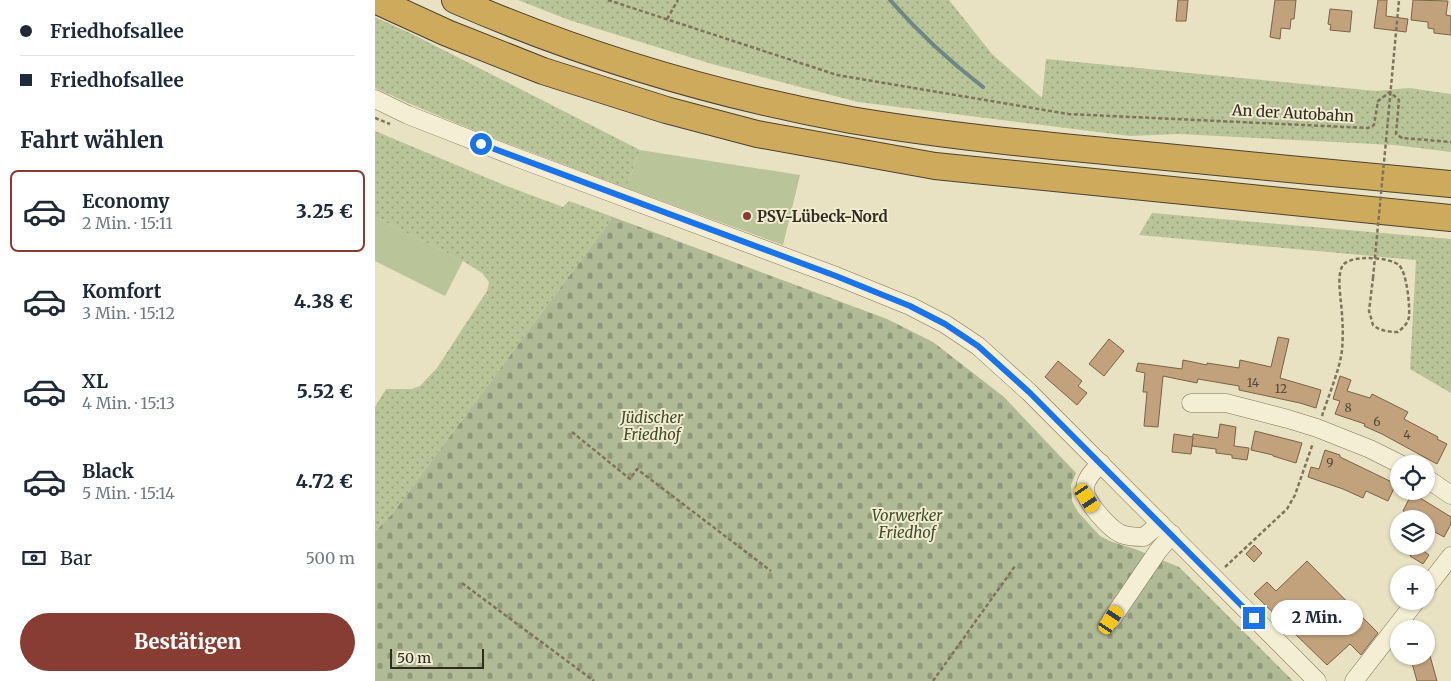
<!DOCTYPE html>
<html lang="de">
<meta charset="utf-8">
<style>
:root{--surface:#fff;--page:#f2f2f3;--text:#1f2937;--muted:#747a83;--line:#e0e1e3;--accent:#873d33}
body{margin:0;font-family:Merriweather,serif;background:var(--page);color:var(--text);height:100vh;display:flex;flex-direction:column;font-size:19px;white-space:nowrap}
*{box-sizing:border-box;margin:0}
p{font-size:16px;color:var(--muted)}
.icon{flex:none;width:28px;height:28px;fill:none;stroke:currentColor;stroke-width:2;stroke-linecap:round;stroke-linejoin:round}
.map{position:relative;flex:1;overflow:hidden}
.drawer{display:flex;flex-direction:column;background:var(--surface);width:375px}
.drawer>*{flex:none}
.guide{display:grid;align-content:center;height:110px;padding:0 20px;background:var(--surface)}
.fabs{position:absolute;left:1015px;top:455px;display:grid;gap:10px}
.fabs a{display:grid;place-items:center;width:45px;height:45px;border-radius:50%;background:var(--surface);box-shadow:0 1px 4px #0004;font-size:25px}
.scale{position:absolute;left:15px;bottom:12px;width:94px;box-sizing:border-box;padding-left:5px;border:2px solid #312a1e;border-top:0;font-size:14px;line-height:18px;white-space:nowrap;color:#312a1e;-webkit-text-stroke:4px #f0ebd1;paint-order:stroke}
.end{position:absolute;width:22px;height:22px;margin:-11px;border:6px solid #1a73e8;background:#fff;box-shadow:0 0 0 2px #fff}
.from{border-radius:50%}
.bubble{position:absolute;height:35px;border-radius:18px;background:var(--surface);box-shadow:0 1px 4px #0004;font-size:16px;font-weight:800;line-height:35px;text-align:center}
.car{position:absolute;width:15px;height:30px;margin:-15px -8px;border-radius:6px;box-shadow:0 0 4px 1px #0007;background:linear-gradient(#f5c518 24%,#345 0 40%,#f5c518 0 76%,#345 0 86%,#f5c518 0)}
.guide b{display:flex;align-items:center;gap:18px;height:48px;font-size:19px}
.guide b+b{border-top:1px solid var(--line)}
.guide i{width:12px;height:12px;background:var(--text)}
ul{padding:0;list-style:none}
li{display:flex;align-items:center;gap:15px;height:82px;margin:0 10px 8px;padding:0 10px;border:2px solid transparent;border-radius:8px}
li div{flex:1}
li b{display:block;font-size:19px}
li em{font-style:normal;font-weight:800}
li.current{border-color:var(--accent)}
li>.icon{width:45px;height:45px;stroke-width:1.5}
h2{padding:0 20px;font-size:22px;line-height:60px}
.pay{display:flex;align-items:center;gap:12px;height:55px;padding:0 20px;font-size:19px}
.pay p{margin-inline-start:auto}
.primary-button{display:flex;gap:10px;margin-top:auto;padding:10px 20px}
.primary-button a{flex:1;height:58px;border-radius:30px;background:var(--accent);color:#fff;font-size:20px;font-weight:800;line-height:58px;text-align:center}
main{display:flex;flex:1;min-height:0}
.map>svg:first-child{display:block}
.green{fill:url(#green-dots)}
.cemetery{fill:url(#cemetery-stones)}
.pitch{fill:#b9c498}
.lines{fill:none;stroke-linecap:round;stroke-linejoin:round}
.stream{stroke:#6d8884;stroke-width:4}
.building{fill:#c1a27d;stroke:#7c6145}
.minor-casing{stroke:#80735c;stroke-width:19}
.highway-casing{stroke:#4e4130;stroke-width:28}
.path{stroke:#80735c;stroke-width:2.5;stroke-dasharray:4 2.5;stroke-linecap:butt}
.minor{stroke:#f4eed4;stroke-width:18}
.highway{stroke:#ceaa5d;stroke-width:26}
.path-bridge{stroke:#80735c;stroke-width:2.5;stroke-dasharray:4 2.5;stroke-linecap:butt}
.route{stroke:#1a73e8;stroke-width:6}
.poi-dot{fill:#873d33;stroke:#f0ebd1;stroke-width:2}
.labels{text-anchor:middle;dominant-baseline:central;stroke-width:4;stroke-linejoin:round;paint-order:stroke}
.number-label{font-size:12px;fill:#554836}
.street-label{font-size:15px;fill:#312a1e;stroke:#f0ebd1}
.poi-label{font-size:15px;font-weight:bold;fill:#312a1e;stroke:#f0ebd1;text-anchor:start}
.park-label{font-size:15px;font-style:italic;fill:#3d4b27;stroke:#f0ebd1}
</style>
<main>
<section class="drawer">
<div class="guide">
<b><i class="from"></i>Friedhofsallee</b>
<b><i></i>Friedhofsallee</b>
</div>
<h2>Fahrt wählen</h2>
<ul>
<li class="current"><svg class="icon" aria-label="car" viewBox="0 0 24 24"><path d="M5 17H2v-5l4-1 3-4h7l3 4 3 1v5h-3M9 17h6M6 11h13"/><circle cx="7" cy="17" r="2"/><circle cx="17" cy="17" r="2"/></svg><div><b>Economy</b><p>2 Min. · 15:11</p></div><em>3.25 €</em></li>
<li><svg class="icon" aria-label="car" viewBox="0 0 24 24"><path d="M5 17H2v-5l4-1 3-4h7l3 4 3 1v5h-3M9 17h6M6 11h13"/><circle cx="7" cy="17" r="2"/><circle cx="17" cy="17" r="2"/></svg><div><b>Komfort</b><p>3 Min. · 15:12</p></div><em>4.38 €</em></li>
<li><svg class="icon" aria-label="car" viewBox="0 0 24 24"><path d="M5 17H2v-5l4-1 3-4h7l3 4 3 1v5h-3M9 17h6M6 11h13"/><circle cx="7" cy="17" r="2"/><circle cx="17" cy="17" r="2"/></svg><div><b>XL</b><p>4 Min. · 15:13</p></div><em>5.52 €</em></li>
<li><svg class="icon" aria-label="car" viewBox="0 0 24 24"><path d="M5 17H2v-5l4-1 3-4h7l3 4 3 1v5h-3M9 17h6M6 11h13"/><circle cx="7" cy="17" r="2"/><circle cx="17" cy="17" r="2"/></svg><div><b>Black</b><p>5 Min. · 15:14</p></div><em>4.72 €</em></li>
</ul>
<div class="pay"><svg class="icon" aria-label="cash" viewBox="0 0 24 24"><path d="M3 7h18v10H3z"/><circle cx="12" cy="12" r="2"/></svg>Bar<p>500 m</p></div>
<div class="primary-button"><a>Bestätigen</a></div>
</section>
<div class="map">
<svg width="1076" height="681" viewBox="0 0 1076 681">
<defs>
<pattern id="green-dots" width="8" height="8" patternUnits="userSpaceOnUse" patternTransform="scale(1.25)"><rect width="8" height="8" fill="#b9c498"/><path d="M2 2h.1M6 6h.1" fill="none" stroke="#979f7b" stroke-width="1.8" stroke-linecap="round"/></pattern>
<pattern id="cemetery-stones" width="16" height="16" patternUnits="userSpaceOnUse" patternTransform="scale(1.25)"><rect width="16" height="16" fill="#b1ba96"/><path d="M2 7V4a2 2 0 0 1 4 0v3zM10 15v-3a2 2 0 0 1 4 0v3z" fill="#91977a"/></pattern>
</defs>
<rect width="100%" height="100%" fill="#e8e1c2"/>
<g class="green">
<path d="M143,0H574L617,54L667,98L671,59L1001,91L1034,88L1076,94V152L1019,145L804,134L755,136L483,102L337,64L194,20Z"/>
<path d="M0,17L37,34L265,150L251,188C167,156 82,126 0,88Z"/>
<path d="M0,131L129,185L188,207L194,201L238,217L18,513L0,532V407L11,389H37L45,386L62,368L112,291L114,282L107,273L88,261L0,217Z"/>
<path d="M777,213L1076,239V393L1035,369L1041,260L764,235Z"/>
</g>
<path class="cemetery" d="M238,217L512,319L558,342L629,397L701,473L696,485L697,501L703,512L725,536L737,542L760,549L804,567L918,681H0V532L18,513Z"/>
<g class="pitch">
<path d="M265,150L425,175L408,245L251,188Z"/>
<path d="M0,217L88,261L70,296L0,261Z"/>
</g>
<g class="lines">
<path class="stream" d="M515,0C543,32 574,61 608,87"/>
</g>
<g class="building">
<path d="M803,0H813L811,21H801Z"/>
<path d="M900,0H921L919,19H916L915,29L906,28L905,39L895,37Z"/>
<path d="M1003,0H1012L1011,16L1033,19L1031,32L999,28Z"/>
<path d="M1038,0L1073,1L1071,15L1076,16V35L1059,33V29L1053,28V22L1036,20Z"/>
<path d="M955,9L977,11L975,32L955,30L956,25L953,24Z"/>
<path d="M903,337L914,339L905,378L946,390L941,408L925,403L864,390V386L823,379L822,383L788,376L783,427L769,426L772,392H768L770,373L761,371L763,363L807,369L808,360L832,365V363L864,368L865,360L896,367Z"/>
<path d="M734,339L749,351L729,376L714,364Z"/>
<path d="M683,361L707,381L703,386L712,393L702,405L670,377Z"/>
<path d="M965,376L976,380L972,391L995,398L997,394L1033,412L1029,419L1063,437L1062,439L1072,444L1062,464L1007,434L989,426L990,424L960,414L965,401L958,399Z"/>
<path d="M845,424L861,427L859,446L874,448L872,460L857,458V455L841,453V449L817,446L818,434L843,438Z"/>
<path d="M880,431L927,443L921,463L898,456V455L876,450Z"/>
<path d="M799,434L818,437L816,454L797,452Z"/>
<path d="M950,450L965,455V457L1021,484L1013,501L991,491L988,498L968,489L933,477L936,467L944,469Z"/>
<path d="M1037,493L1076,517V524L1069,537L1051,527V519H1043L1028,511Z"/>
<path d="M879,545L887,553L879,562L871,554Z"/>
<path d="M1042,546L1054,555L1048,564L1035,556Z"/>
<path d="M932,561L1003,633L986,655L975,644L952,665L879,594L892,582L901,591Z"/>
<path d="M1035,656H1055L1062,681H1042Z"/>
</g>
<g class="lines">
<defs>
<g id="minor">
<path d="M0,99L33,115L143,158L461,276L535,306L570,324L603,346L654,392L942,681"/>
<path d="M816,403H851L913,419L942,428L995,449L1025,464"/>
<path d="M726,463C719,470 710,479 710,489C709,501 735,529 746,534C754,537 761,537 769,537L785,523"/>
<path d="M1051,478L1076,495"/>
<path d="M1051,588L1076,556"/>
<path d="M736,620L783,551L797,534"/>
<path d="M979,681L1041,601"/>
</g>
<g id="highway">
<path d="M0,0L72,33L168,71L291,110L382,134L560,166L1076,218"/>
<path d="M80,0C206,55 340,95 476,120C570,136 665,145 760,154C865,164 971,175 1076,184"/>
</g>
</defs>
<use href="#minor" class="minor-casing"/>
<use href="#highway" class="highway-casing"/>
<g class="path">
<path d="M233,0L462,75L693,114L993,128L999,125L1003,101L1015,92L1024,100L1021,134L1027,138L1076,142"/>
<path d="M292,19L303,0"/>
<path d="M0,118L15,124"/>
<path d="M1011,141L1024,0"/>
<path d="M947,416C953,397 965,369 967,350C968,339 968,327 967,316C967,303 960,273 969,264C978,255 1014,257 1024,265C1032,273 1035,306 1034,317C1033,323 1028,328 1023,332C1014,332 1005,331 998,325L994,311L998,278"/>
<path d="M197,432L255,479L262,469L396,571"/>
<path d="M850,567L912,509L920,495L938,443"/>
<path d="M87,583L219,681"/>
<path d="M558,681L640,566"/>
</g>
<use href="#minor" class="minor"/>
<use href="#highway" class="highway"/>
<path class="path-bridge" d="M998,278L1011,141"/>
</g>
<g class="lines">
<path class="route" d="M106,144L461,276L535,306L570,324L603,346L654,392L879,618"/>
</g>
<circle class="poi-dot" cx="372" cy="216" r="5"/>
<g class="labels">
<g class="number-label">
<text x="878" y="382">14</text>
<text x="906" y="388">12</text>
<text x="973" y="407">8</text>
<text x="1002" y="421">6</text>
<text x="1032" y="434">4</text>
<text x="955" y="462">9</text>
</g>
<g class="street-label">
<text transform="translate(918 113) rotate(3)">An der Autobahn</text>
</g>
<g class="poi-label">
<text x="382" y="216">PSV-Lübeck-Nord</text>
</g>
<g class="park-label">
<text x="277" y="417">Jüdischer<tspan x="277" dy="17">Friedhof</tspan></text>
<text x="532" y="515">Vorwerker<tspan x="532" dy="17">Friedhof</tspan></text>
</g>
</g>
</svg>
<div class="fabs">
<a><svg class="icon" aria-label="locate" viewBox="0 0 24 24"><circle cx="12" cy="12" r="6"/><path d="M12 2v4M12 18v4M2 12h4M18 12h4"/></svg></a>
<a><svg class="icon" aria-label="layers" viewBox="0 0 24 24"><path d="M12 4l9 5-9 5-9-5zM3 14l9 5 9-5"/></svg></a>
<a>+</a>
<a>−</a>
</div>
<div class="scale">50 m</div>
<i class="end from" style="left:106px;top:144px"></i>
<i class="end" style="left:879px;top:618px"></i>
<div class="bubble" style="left:896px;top:600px;width:92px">2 Min.</div>
<i class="car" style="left:712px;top:498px;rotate:146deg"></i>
<i class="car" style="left:736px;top:620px;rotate:34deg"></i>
</div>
</main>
